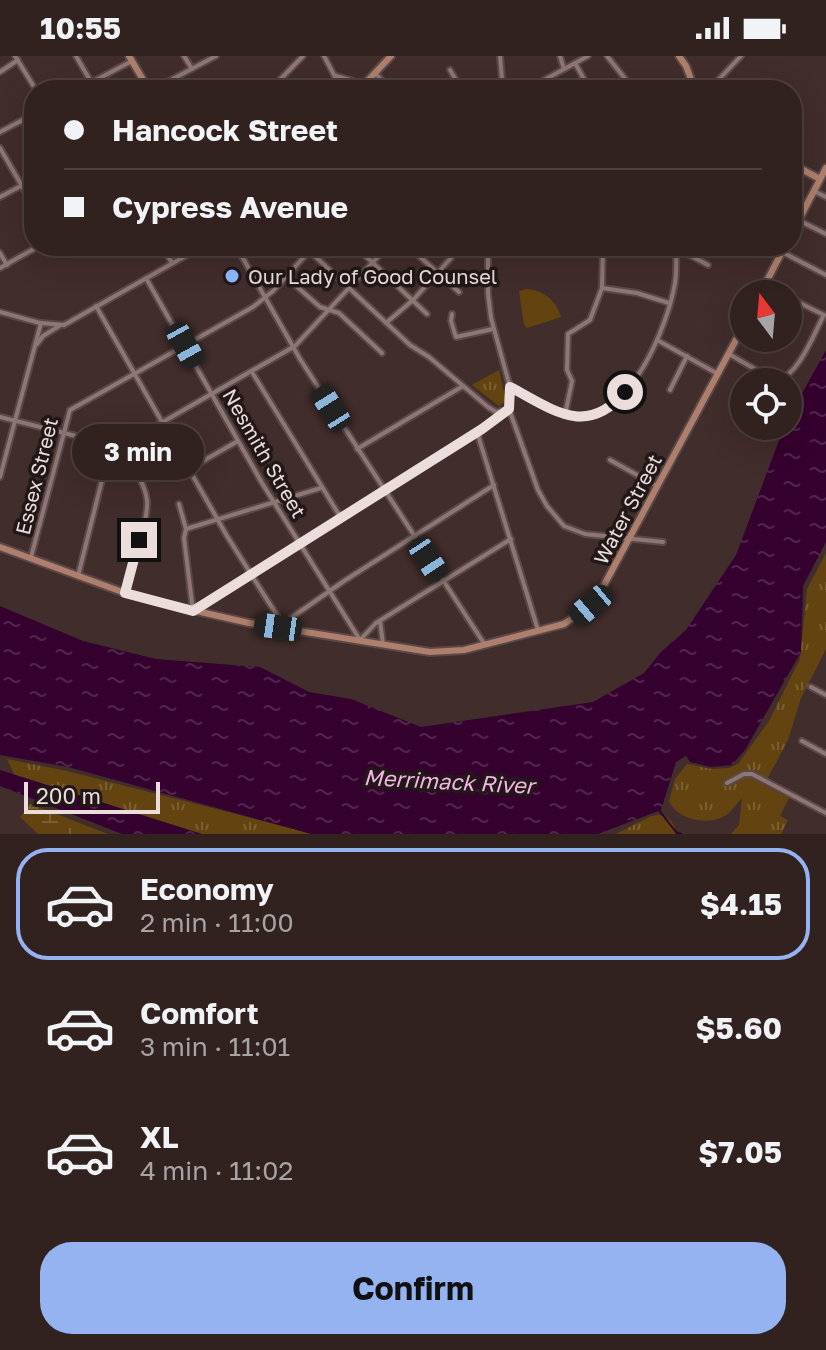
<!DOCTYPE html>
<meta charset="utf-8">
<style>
:root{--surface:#312220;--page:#392a29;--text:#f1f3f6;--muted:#a8a4a5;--line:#4c3f3e;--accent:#95b2f1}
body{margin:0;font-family:"Golos Text",sans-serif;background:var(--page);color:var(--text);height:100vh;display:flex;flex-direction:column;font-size:30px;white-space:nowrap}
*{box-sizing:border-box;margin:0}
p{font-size:26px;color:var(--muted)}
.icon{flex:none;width:44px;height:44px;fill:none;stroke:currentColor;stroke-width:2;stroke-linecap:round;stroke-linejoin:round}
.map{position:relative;height:778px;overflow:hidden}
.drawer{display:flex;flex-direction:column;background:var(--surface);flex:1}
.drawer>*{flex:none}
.banner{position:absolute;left:24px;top:24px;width:778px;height:176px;border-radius:32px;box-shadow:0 8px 32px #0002,0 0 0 2px var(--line);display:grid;align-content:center;height:176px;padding:0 40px;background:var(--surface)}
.needle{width:52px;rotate:344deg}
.tools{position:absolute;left:730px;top:224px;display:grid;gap:16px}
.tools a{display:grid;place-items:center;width:72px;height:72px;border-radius:50%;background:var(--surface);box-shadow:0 8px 32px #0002,0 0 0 2px var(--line);font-size:40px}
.scale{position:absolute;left:24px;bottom:20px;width:136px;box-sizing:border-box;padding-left:8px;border:4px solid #ebdddc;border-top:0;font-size:22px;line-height:28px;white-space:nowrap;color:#ebdddc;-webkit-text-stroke:6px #211817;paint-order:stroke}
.end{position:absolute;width:36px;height:36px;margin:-18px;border:10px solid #ebdddc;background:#111;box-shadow:0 0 0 4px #111}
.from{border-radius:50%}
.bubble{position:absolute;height:56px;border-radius:28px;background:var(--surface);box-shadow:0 8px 32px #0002,0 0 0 2px var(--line);font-size:26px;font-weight:700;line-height:56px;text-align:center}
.car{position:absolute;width:24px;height:48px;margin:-24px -12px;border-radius:10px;box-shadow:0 0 6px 2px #0007;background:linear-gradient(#222 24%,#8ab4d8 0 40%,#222 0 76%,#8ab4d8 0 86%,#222 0)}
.banner b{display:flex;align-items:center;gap:28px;height:76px;font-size:30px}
.banner b+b{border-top:2px solid var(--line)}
.banner i{width:20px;height:20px;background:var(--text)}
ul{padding:14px 0 0;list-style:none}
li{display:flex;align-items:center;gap:24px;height:112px;margin:0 16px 12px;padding:0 24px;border:4px solid transparent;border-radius:32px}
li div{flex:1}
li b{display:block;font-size:30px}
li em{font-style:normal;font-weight:700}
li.on{border-color:var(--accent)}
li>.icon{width:72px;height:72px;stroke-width:1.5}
.primary-button{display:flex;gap:16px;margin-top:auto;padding:16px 40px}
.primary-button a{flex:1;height:92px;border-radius:32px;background:var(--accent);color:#111;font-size:32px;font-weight:700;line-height:92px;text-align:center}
.status{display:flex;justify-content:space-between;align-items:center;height:56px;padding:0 40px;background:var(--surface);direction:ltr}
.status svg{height:22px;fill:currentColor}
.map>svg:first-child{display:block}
.grass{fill:#634411}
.wetland{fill:url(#wetland-marsh)}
.park{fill:url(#park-tufts)}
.water{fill:url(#water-ripples)}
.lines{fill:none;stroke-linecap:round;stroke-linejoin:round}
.stream{stroke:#35012e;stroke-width:2}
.street-casing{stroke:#5a4948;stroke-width:8}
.secondary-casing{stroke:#5a4948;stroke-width:10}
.street{stroke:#8e7674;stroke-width:4}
.secondary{stroke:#ae7f6c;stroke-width:6}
.route{stroke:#ebdddc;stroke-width:10}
.poi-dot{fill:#8fb8fd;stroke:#211817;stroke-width:3}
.labels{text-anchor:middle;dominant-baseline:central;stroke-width:7;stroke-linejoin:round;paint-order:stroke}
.poi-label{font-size:20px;fill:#ebdddc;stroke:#211817;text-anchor:start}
.street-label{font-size:20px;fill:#ebdddc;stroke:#211817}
.water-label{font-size:22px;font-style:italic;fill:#f7b2e6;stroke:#211817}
</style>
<div class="status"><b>10:55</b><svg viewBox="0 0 49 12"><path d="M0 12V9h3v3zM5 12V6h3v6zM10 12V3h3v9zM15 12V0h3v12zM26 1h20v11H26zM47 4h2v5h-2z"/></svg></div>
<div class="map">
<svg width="826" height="778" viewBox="0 0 826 778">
<defs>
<pattern id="wetland-marsh" width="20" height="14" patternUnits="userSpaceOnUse" patternTransform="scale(2)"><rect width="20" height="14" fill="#634411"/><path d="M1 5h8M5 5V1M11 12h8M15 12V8" fill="none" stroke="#7a5f33"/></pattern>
<pattern id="park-tufts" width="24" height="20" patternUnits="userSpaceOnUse" patternTransform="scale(2)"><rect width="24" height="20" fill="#634411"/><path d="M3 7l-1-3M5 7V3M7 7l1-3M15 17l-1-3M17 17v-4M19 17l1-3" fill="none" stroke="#7a5f33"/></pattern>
<pattern id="water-ripples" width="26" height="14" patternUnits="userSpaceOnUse" patternTransform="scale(2)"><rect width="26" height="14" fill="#35012e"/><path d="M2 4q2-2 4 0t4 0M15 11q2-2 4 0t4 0" fill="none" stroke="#52264c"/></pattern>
</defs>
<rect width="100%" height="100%" fill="#412d2b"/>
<path class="grass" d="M526,233C543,234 556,244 561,261L527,272L524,269L519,235Z"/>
<path class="wetland" d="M30,748L108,778H38L20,761Z"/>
<g class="park">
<path d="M499,314L506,345L499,350L472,329Z"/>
<path d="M826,497V593L801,642L788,684L764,729L789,742L780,760L788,764L781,778H731L739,769L742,742C737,746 734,753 729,757C712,771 678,765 669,745L675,723L687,708L712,713L729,712L738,708L769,665L800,603L807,533Z"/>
<path d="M7,703L67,715L314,778H129L23,737Z"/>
<path d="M658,759C668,760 676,767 675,778H616L651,760Z"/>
</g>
<g class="water">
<path d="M826,294V486L803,530L801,596L745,694L732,709L711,711L690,706L686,700L676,706L661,754L598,778H311L68,711L0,699V550L83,585L156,603L260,611L309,636L351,643L421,671L593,646L644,617L661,596L686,574L736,499L784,371L788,370V363Z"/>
<path d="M0,714L202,778H122L0,730Z"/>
</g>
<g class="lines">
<path class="stream" d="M658,753L676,776L681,778"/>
<defs>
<g id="street">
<path d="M15,0L36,34"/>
<path d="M76,0L91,26"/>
<path d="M184,0L192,13"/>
<path d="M324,0L342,34"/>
<path d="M500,0L503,34"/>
<path d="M560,0L564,13"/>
<path d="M607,0L634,34"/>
<path d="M575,7L590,34"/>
<path d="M450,14L462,34"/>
<path d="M0,16L18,4"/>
<path d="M375,17L391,34"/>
<path d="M336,20L364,28"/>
<path d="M77,34L132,5"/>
<path d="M152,34L216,0"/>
<path d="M270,34L303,0"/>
<path d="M526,34L588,0"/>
<path d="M709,34L741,0"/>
<path d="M0,76L34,58"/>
<path d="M0,92L34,151"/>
<path d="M814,135L826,141"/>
<path d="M0,141L34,123"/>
<path d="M792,142L806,150"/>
<path d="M798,164L826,178"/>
<path d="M162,190L172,207"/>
<path d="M236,190L300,303L485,589"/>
<path d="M304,190L410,289L429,301L488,351L496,356L507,354"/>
<path d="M355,190L427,258"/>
<path d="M408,190L459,236"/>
<path d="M488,190V237L491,262L510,331L509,353L538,434L547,450L564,470L585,478L663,486"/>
<path d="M678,190L682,195L708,209"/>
<path d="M782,196L826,219"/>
<path d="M0,197L7,209"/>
<path d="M0,212L39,190"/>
<path d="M286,221L320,251L339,257L382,297"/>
<path d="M146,222L262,427L360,584L376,567L511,483"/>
<path d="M764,230L781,238"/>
<path d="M602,232L637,237L669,247"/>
<path d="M96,250L227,480L278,561V571"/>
<path d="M0,256L40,267"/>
<path d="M452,258L451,265L456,281L493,273"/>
<path d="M386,267L413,244L451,202L445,190"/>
<path d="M657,284L718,318"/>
<path d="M37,288L43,280L59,270"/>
<path d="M729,298L772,323L777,325C800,317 813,279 824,259L788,241"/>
<path d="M252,316L341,462"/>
<path d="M510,331C523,338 564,362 577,362C630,364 668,269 675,227C677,215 676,202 676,190"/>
<path d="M670,334L687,300"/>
<path d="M565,359L572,325L567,314L568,278L590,264L602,232L603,190"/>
<path d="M0,361L116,390C129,402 145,427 147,444C149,463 131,515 125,536"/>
<path d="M477,376L538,574"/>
<path d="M357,393L463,330"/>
<path d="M610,404L657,430"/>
<path d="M189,413L238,385"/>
<path d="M0,421L41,267L64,269L203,190"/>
<path d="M179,448L186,473L184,482L193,555L477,376L509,353"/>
<path d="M186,473L321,432"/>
<path d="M31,501L70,354L253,251L273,235L314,190"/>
<path d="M78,520L108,400L116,390L128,386L295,290L388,190"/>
<path d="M380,565L383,588"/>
<path d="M278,571L344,525L494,429"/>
<path d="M811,631L826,639"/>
<path d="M802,685L826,698"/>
<path d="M727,727L744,718H752L826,757"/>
</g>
<g id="secondary">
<path d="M129,0L149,34"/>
<path d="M679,0L686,10L695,34"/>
<path d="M359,34L391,0"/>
<path d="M792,108L820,123"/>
<path d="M792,177L826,112"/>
<path d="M760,238L785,190"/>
<path d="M0,491L125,537L166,548L249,567L430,596L464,594L564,568L591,549L603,531L744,269"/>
</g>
</defs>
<use href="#street" class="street-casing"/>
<use href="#secondary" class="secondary-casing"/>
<use href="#street" class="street"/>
<use href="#secondary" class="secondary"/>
</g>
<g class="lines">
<path class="route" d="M139,484L125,537L193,555L482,373L509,353L510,331C552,353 586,382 625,336"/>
</g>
<circle class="poi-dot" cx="232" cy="220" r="8"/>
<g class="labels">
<g class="poi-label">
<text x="248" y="220">Our Lady of Good Counsel</text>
</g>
<g class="street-label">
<text transform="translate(265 397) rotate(60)">Nesmith Street</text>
<text transform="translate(36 420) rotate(-76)">Essex Street</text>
<text transform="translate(627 453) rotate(-62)">Water Street</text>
</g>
<g class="water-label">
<text transform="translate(449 725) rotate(3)">Merrimack River</text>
</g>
</g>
</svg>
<div class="tools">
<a><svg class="needle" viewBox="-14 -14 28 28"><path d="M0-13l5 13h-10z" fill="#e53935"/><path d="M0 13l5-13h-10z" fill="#a8a4a5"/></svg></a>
<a><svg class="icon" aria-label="locate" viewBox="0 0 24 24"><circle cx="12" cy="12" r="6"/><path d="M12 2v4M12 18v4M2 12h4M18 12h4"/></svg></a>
</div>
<div class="scale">200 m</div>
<i class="end from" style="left:625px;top:336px"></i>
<i class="end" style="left:139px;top:484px"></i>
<div class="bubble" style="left:72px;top:368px;width:132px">3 min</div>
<i class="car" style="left:185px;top:289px;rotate:151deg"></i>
<i class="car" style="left:331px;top:352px;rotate:328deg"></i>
<i class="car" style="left:428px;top:503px;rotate:147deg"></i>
<i class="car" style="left:591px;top:549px;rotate:230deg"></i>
<i class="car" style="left:278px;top:571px;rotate:278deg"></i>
<div class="banner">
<b><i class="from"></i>Hancock Street</b>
<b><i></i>Cypress Avenue</b>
</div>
</div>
<section class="drawer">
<ul>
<li class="on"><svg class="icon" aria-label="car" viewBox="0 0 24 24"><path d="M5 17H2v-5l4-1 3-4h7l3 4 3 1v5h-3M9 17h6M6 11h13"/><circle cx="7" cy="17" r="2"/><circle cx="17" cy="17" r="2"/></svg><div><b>Economy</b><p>2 min · 11:00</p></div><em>$4.15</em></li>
<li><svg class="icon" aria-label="car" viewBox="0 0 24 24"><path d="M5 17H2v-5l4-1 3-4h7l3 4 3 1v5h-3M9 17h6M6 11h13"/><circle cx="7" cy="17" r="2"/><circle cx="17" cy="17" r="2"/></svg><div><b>Comfort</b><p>3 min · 11:01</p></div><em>$5.60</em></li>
<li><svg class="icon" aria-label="car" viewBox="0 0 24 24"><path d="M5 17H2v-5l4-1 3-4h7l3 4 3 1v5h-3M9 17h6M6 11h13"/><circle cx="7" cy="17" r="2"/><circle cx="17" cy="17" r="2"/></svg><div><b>XL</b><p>4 min · 11:02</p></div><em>$7.05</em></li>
</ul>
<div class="primary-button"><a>Confirm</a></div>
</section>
